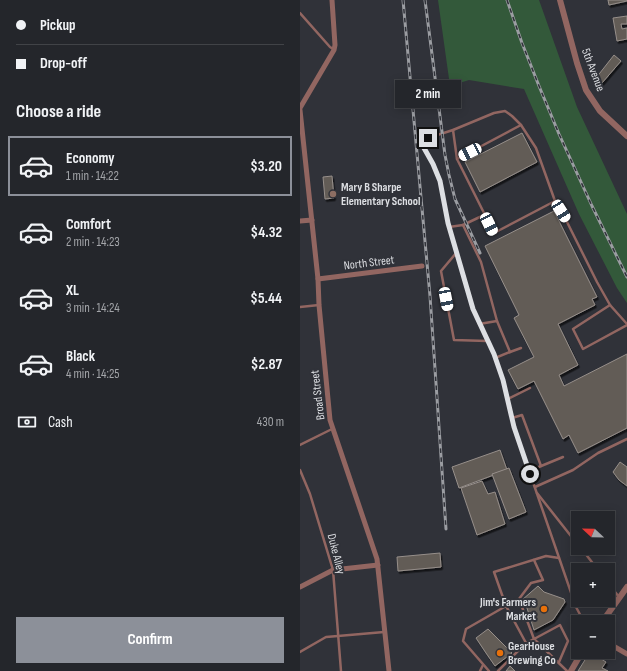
<!DOCTYPE html>
<meta charset="utf-8">
<style>
:root{--surface:#24262b;--page:#303237;--text:#f1f3f6;--muted:#a3a5a9;--line:#414347;--accent:#8c9099}
body{margin:0;font-family:"Sofia Sans Condensed",sans-serif;background:var(--page);color:var(--text);height:100vh;display:flex;flex-direction:column;font-size:15px;white-space:nowrap}
*{box-sizing:border-box;margin:0}
p{font-size:13px;color:var(--muted)}
.icon{flex:none;width:22px;height:22px;fill:none;stroke:currentColor;stroke-width:2;stroke-linecap:round;stroke-linejoin:round}
.map{position:relative;flex:1;overflow:hidden}
.details{display:flex;flex-direction:column;background:var(--surface);width:300px}
.details>*{flex:none}
.hud{display:grid;align-content:center;height:88px;padding:0 16px;background:var(--surface)}
.needle{width:26px;rotate:292deg}
.buttons{position:absolute;left:271px;top:511px;display:grid;gap:8px}
.buttons a{display:grid;place-items:center;width:44px;height:44px;border-radius:0px;background:var(--surface);box-shadow:0 2px 10px #0003,0 0 0 1px var(--line);font-size:20px}
.end{position:absolute;width:18px;height:18px;margin:-9px;border:5px solid #dddfe3;background:#111;box-shadow:0 0 0 2px #111}
.from{border-radius:50%}
.bubble{position:absolute;height:28px;border-radius:0px;background:var(--surface);box-shadow:0 2px 10px #0003,0 0 0 1px var(--line);font-size:13px;font-weight:700;line-height:28px;text-align:center}
.car{position:absolute;width:12px;height:24px;margin:-12px -6px;border-radius:5px;box-shadow:0 0 3px 1px #0007;background:linear-gradient(#fff 24%,#345 0 40%,#fff 0 76%,#345 0 86%,#fff 0)}
.hud b{display:flex;align-items:center;gap:14px;height:38px;font-size:15px}
.hud b+b{border-top:1px solid var(--line)}
.hud i{width:10px;height:10px;background:var(--text)}
ul{padding:0;list-style:none}
li{display:flex;align-items:center;gap:12px;height:60px;margin:0 8px 6px;padding:0 8px;border:2px solid transparent;border-radius:0px}
li div{flex:1}
li b{display:block;font-size:15px}
li em{font-style:normal;font-weight:700}
li.active{border-color:var(--accent)}
li>.icon{width:36px;height:36px;stroke-width:1.5}
h2{padding:0 16px;font-size:18px;line-height:48px}
.pay{display:flex;align-items:center;gap:10px;height:44px;padding:0 16px;font-size:15px}
.pay p{margin-inline-start:auto}
.action{display:flex;gap:8px;margin-top:auto;padding:8px 16px}
.action a{flex:1;height:46px;border-radius:0px;background:var(--accent);color:#fff;font-size:16px;font-weight:700;line-height:46px;text-align:center}
main{display:flex;flex:1;min-height:0}
.map>svg:first-child{display:block}
.green{fill:#33593a}
.building{fill:#625b56;stroke:#968f8a;filter:url(#shadow)}
.lines{fill:none;stroke-linecap:round;stroke-linejoin:round}
.service{stroke:#926661;stroke-width:2.5}
.minor{stroke:#926661;stroke-width:5}
.tertiary{stroke:#926661;stroke-width:6}
.rail-casing{stroke:#9b9da2;stroke-width:3}
.rail{stroke:#303239;stroke-width:1.5;stroke-dasharray:4.5;stroke-linecap:butt}
.route{stroke:#dddfe3;stroke-width:5}
.education-dot{fill:#8d6e63;stroke:#303239;stroke-width:1.5}
.food-dot{fill:#e8710a;stroke:#303239;stroke-width:1.5}
.labels{text-anchor:middle;dominant-baseline:central;stroke-width:4;stroke-linejoin:round;paint-order:stroke}
.street-label{font-size:12px;fill:#dddfe3;stroke:#303239}
.poi-label{font-size:12px;font-weight:bold;fill:#dddfe3;stroke:#303239;text-anchor:start}
</style>
<main>
<section class="details">
<div class="hud">
<b><i class="from"></i>Pickup</b>
<b><i></i>Drop-off</b>
</div>
<h2>Choose a ride</h2>
<ul>
<li class="active"><svg class="icon" aria-label="car" viewBox="0 0 24 24"><path d="M5 17H2v-5l4-1 3-4h7l3 4 3 1v5h-3M9 17h6M6 11h13"/><circle cx="7" cy="17" r="2"/><circle cx="17" cy="17" r="2"/></svg><div><b>Economy</b><p>1 min · 14:22</p></div><em>$3.20</em></li>
<li><svg class="icon" aria-label="car" viewBox="0 0 24 24"><path d="M5 17H2v-5l4-1 3-4h7l3 4 3 1v5h-3M9 17h6M6 11h13"/><circle cx="7" cy="17" r="2"/><circle cx="17" cy="17" r="2"/></svg><div><b>Comfort</b><p>2 min · 14:23</p></div><em>$4.32</em></li>
<li><svg class="icon" aria-label="car" viewBox="0 0 24 24"><path d="M5 17H2v-5l4-1 3-4h7l3 4 3 1v5h-3M9 17h6M6 11h13"/><circle cx="7" cy="17" r="2"/><circle cx="17" cy="17" r="2"/></svg><div><b>XL</b><p>3 min · 14:24</p></div><em>$5.44</em></li>
<li><svg class="icon" aria-label="car" viewBox="0 0 24 24"><path d="M5 17H2v-5l4-1 3-4h7l3 4 3 1v5h-3M9 17h6M6 11h13"/><circle cx="7" cy="17" r="2"/><circle cx="17" cy="17" r="2"/></svg><div><b>Black</b><p>4 min · 14:25</p></div><em>$2.87</em></li>
</ul>
<div class="pay"><svg class="icon" aria-label="cash" viewBox="0 0 24 24"><path d="M3 7h18v10H3z"/><circle cx="12" cy="12" r="2"/></svg>Cash<p>430 m</p></div>
<div class="action"><a>Confirm</a></div>
</section>
<div class="map">
<svg width="327" height="671" viewBox="0 0 327 671">
<defs>
<filter id="shadow"><feDropShadow dx="1.5" dy="2.5" stdDeviation="0" flood-color="#0009"/></filter>
</defs>
<rect width="100%" height="100%" fill="#303239"/>
<path class="green" d="M138,0H239L277,107L327,214V303L317,288L279,214L224,89L169,80L150,86Z"/>
<g class="building">
<path d="M308,0H327V1L309,5Z"/>
<path d="M327,16V24H321L322,29L327,28V39L317,41L313,18Z"/>
<path d="M314,55L321,61L302,83L296,78Z"/>
<path d="M222,133L237,162L180,192L165,162Z"/>
<path d="M32,176L34,198L25,199L23,177Z"/>
<path d="M254,211L297,297L292,299L295,305L258,324L278,365L259,375L264,386L327,354V428L278,453L269,435L263,439L234,381L218,389L208,370L234,357L214,318L219,315L185,246Z"/>
<path d="M200,450L207,470L159,488L152,467Z"/>
<path d="M320,462L327,467V486L319,480L313,472Z"/>
<path d="M209,468L226,512L209,519L192,474Z"/>
<path d="M182,481L188,494L195,492L205,524L177,535L161,488Z"/>
<path d="M140,553L141,567L98,571L97,557Z"/>
<path d="M238,586L244,592L264,599L265,602L253,620L234,630L227,608L222,600Z"/>
<path d="M188,629L212,653L195,666L186,653L176,638Z"/>
<path d="M290,652L306,662L302,668L308,671H278Z"/>
<path d="M210,666L215,671H206Z"/>
</g>
<g class="lines">
<g class="service">
<path d="M0,13L30,47L33,49"/>
<path d="M153,130L157,159L194,233L255,201"/>
<path d="M157,159L221,125"/>
<path d="M163,225L184,215"/>
<path d="M149,227L163,225L181,262L197,321"/>
<path d="M157,252L141,271L154,340L187,341"/>
<path d="M310,305L273,329L283,349L327,325"/>
<path d="M0,307L19,305"/>
<path d="M179,324L197,321L210,352L195,358"/>
<path d="M210,352L221,348"/>
<path d="M208,399L230,388"/>
<path d="M212,418L222,415L241,466"/>
<path d="M0,445L32,429"/>
<path d="M0,470L10,494L33,570L41,671"/>
<path d="M229,471L263,457"/>
<path d="M235,487L273,470L298,453L327,439"/>
<path d="M237,493L278,545"/>
<path d="M281,548L298,570"/>
<path d="M234,560L243,580L231,583L219,599L234,639L260,625L268,641L259,662"/>
<path d="M308,583L319,597"/>
<path d="M206,606L194,572L246,556L259,558"/>
<path d="M284,622L276,607L214,427L203,380L194,354L173,309L148,223L140,181L133,165L124,148L126,141L128,138L153,130L194,113L205,111L212,116L221,125L236,148L255,201L267,222L297,282L310,305L327,324"/>
<path d="M0,652L26,637L38,636L84,632"/>
<path d="M180,671L183,665"/>
<path d="M189,671L163,641L166,629L206,606L226,643L234,639L267,671"/>
<path d="M198,671L226,643"/>
</g>
<g class="minor">
<path d="M0,108L34,50L35,45L32,0"/>
<path d="M0,110L18,279L19,305L30,420L77,559L89,671"/>
<path d="M0,221L12,220"/>
<path d="M18,279L122,266"/>
<path d="M0,587L33,570L78,565"/>
<path d="M308,643L327,654"/>
</g>
<g class="tertiary">
<path d="M260,0L277,63L286,90L300,111L327,136"/>
<path d="M302,622L327,587"/>
<path d="M271,671L282,652"/>
</g>
<defs>
<g id="rail">
<path d="M103,0L130,296L146,529"/>
<path d="M125,0L145,155L149,175L155,199L180,253"/>
<path d="M207,0L222,43L239,86L259,134L292,206L327,277"/>
</g>
</defs>
<use href="#rail" class="rail-casing"/>
<use href="#rail" class="rail"/>
</g>
<g class="lines">
<path class="route" d="M128,138L126,141L124,148L133,164L140,181L148,223L173,309L194,354L203,380L214,427L230,474"/>
</g>
<circle class="education-dot" cx="33" cy="194" r="4"/>
<g class="food-dot">
<circle cx="244" cy="609" r="4"/>
<circle cx="200" cy="653" r="4"/>
</g>
<g class="labels">
<g class="street-label">
<text transform="translate(293 70) rotate(69)">5th Avenue</text>
<text transform="translate(69 263) rotate(-7)">North Street</text>
<text transform="translate(18 395) rotate(-97)">Broad Street</text>
<text transform="translate(36 554) rotate(76)">Duke Alley</text>
</g>
<g class="poi-label">
<text x="41" y="187">Mary B Sharpe<tspan x="41" dy="14">Elementary School</tspan></text>
<text x="236" y="602" text-anchor="end">Jim's Farmers<tspan x="236" dy="14">Market</tspan></text>
<text x="208" y="646">GearHouse<tspan x="208" dy="14">Brewing Co</tspan></text>
</g>
</g>
</svg>
<div class="buttons">
<a><svg class="needle" viewBox="-14 -14 28 28"><path d="M0-13l5 13h-10z" fill="#e53935"/><path d="M0 13l5-13h-10z" fill="#a3a5a9"/></svg></a>
<a>+</a>
<a>−</a>
</div>
<i class="end from" style="left:230px;top:474px"></i>
<i class="end" style="left:128px;top:138px"></i>
<div class="bubble" style="left:95px;top:80px;width:66px">2 min</div>
<i class="car" style="left:170px;top:152px;rotate:243deg"></i>
<i class="car" style="left:261px;top:211px;rotate:148deg"></i>
<i class="car" style="left:189px;top:224px;rotate:154deg"></i>
<i class="car" style="left:146px;top:299px;rotate:169deg"></i>
</div>
</main>
